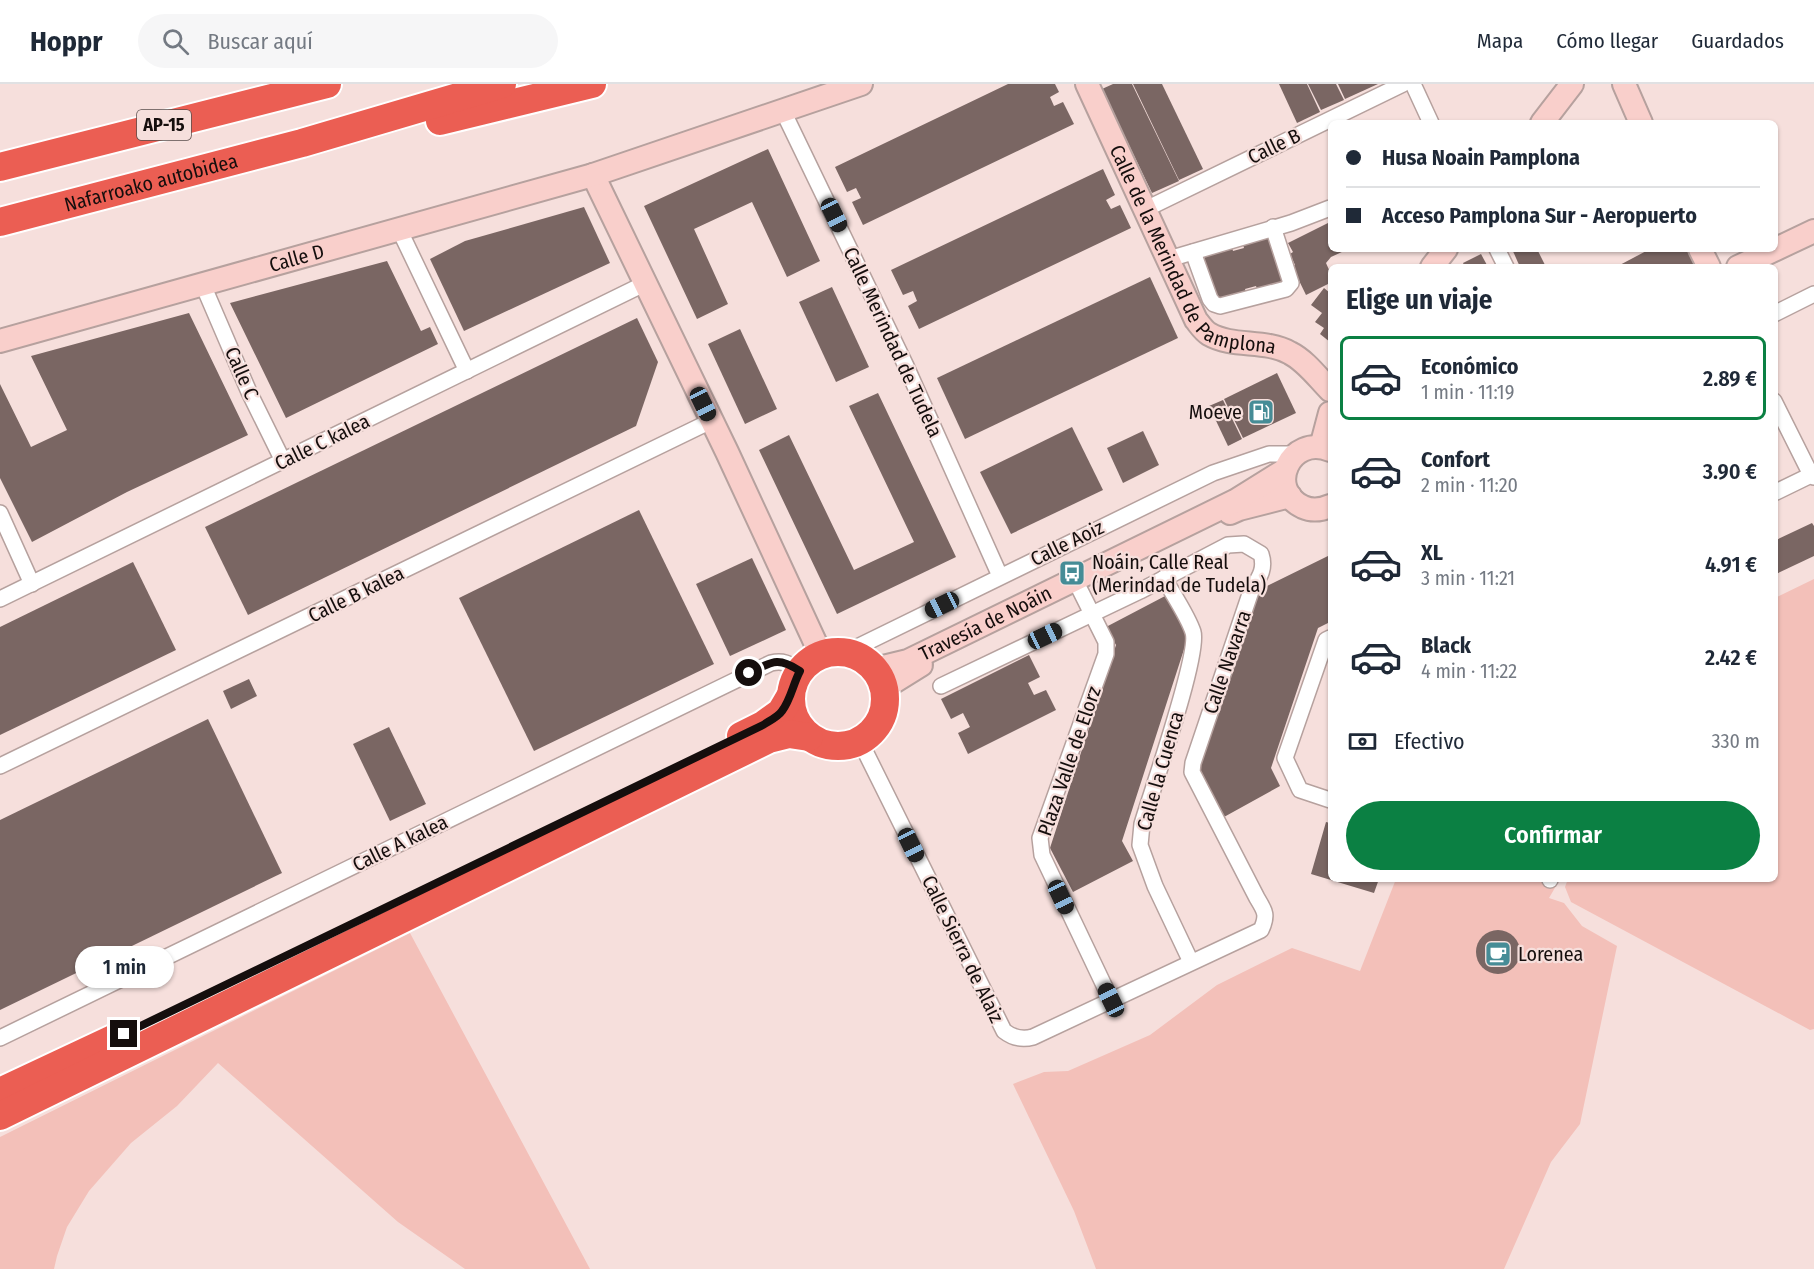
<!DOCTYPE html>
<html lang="es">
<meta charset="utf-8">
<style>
:root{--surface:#fff;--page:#f6f6f7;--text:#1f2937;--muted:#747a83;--line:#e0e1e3;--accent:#0b8043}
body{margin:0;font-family:"Fira Sans Condensed",sans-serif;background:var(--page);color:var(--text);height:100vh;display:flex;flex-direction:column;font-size:22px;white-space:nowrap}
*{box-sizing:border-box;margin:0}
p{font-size:20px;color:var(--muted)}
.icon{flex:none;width:33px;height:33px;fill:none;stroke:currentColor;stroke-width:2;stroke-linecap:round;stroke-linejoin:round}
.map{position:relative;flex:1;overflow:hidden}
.side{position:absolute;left:1328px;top:180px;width:450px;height:618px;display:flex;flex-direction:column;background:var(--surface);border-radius:9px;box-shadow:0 2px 4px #0004}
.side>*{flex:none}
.banner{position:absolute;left:1328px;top:36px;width:450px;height:132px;border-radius:9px;box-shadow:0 2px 4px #0004;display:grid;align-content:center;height:132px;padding:0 18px;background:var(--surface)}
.end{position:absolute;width:27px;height:27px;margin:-14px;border:8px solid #150e0d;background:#fff;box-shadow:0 0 0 3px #fff}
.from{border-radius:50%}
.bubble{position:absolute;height:42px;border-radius:21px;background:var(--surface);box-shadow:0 2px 4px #0004;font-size:20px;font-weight:600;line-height:42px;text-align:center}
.car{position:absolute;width:18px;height:36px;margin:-18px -9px;border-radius:8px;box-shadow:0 0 4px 2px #0007;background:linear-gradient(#222 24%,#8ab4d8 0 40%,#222 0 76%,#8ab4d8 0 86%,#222 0)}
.banner b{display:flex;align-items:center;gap:21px;height:57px;font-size:22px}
.banner b+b{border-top:2px solid var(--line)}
.banner i{width:15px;height:15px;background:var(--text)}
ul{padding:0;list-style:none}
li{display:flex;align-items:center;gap:18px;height:84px;margin:0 12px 9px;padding:0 6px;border:3px solid transparent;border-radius:9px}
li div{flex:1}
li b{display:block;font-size:22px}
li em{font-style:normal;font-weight:600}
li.on{border-color:var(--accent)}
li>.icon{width:54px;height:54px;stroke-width:1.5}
h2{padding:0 18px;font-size:27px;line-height:72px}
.pay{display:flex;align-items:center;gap:15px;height:66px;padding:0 18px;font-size:22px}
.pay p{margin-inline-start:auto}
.cta{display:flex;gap:12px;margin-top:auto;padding:12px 18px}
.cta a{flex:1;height:69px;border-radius:36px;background:var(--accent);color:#fff;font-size:24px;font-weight:600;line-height:69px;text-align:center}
header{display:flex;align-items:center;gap:36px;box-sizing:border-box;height:84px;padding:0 30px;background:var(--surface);border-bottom:2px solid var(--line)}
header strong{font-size:28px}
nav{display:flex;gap:33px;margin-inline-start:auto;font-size:21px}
.search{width:420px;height:54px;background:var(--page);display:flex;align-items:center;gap:15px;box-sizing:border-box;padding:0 21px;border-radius:33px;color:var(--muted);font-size:22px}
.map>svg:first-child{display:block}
.green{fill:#f3c0b9}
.building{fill:#7a6663}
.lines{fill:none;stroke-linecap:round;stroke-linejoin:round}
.street-casing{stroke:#b6a19e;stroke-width:18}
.secondary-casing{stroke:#b6a19e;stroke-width:26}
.highway-casing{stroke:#fff;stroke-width:32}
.street{stroke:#fff;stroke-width:15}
.secondary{stroke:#f9cfcb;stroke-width:22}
.highway{stroke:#eb5e53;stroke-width:28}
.route{stroke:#150e0d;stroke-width:8}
.labels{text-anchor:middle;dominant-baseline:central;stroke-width:4.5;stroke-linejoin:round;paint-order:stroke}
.shield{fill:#f6dfdc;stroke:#584d4b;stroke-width:1.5}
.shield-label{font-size:18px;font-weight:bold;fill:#150e0d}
.street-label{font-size:20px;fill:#150e0d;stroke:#f6dfdc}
.poi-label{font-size:20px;fill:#150e0d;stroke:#f6dfdc;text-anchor:start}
</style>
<header>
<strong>Hoppr</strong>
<div class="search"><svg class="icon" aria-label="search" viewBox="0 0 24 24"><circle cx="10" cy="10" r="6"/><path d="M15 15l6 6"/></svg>Buscar aquí</div>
<nav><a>Mapa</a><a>Cómo llegar</a><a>Guardados</a></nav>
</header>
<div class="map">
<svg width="1814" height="1185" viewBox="0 0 1814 1185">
<rect width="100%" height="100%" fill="#f6dfdc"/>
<g class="green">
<path d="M1814,495V945L1810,946L1571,818L1565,803L1568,795H1774L1775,514Z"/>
<path d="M1396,795H1539L1556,802L1549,814L1564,819L1582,842L1617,862L1580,1040L1551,1078L1504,1185H1096L1074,1127L1013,1000L1044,988L1068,987L1150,951L1217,901L1292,864L1360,887Z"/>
<path d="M410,849L590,1185H465L398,1138L218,979L177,1022L131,1059L89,1107L67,1143L57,1172L54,1185H0V1053Z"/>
</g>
<g class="building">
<path d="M1008,0H1055L1059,8L1050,13L1054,22L1063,18L1074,40L863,141L852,118L861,114L856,104L847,108L835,83Z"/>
<path d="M1113,0H1132L1179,97L1152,109L1102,5Z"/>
<path d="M1133,0H1162L1203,85L1179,96Z"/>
<path d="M1279,0H1307L1320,28L1297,39Z"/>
<path d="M1308,0H1336L1344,16L1321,26Z"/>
<path d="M1338,0H1378L1345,15Z"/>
<path d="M768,65L820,177L787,193L752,118L694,145L728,220L697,235L644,122Z"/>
<path d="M1103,85L1115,111L1106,116L1111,125L1120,121L1131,144L919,245L908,222L917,217L913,207L903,211L891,186Z"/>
<path d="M584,123L610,179L464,247L430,175L465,157Z"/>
<path d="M1330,138V165H1343L1344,167L1331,173L1326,179L1330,188V199L1306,211L1292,182L1295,181L1290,170L1293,168L1288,159Z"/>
<path d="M1268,152L1283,197L1274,200V203L1258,208L1256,202L1245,205L1247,211L1218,217L1204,179L1205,178L1204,172L1231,160L1233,167L1244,164L1242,157Z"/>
<path d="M1512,165H1537L1546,183H1520Z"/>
<path d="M1650,165H1691L1698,179L1691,183H1616Z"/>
<path d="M1481,170L1488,183H1465L1463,179Z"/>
<path d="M387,177L421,247L430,243L438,260L286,334L230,219Z"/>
<path d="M1150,193L1178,254L965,355L937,294Z"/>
<path d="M832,203L869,283L836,298L799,218Z"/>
<path d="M1324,204L1330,209V258L1320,250L1324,244L1315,238L1322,229L1311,221Z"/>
<path d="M189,229L248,351L127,408L32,458L0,394V300L31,363L67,346L31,272Z"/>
<path d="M637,234L658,278L636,342L248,531L205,443Z"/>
<path d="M740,245L777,325L745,340L708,260Z"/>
<path d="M1277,289L1296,329L1243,354L1224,315Z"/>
<path d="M878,309L956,473L837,530L759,366L789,351L854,486L914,458L849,322Z"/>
<path d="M1223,316L1242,355L1228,362L1209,322Z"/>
<path d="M1072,343L1103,406L1011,450L980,388Z"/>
<path d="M1143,347L1159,381L1123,399L1107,364Z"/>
<path d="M639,426L714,580L534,667L459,514Z"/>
<path d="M1812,439L1814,442V472L1774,491V457Z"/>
<path d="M1330,471V538L1318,544L1271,684L1280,702L1224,733L1197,683L1257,507Z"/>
<path d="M752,474L786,546L730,572L696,500Z"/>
<path d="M133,478L176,566L0,651V543Z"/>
<path d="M1167,511L1188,553L1122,757L1133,777L1073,808L1050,764L1116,561L1106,543Z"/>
<path d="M1029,571L1040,593L1028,599L1034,611L1046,606L1056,626L968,670L958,649L970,643L963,629L951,635L941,615Z"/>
<path d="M249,595L257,612L231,625L223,607Z"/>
<path d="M208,635L282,789L0,926V736Z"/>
<path d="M389,643L426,720L390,737L353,660Z"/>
<path d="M1326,738L1330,739V795H1379L1374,809L1311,790Z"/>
<circle cx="1498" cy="868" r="22"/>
</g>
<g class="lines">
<defs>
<g id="street">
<path d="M1413,0L1431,39"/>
<path d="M782,25L906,282L1000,492"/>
<path d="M1146,125L1403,0"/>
<path d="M399,145L467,287"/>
<path d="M1497,165L1506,183"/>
<path d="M1193,168L1210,215L1214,220L1220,222L1286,205L1291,199L1273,143"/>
<path d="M1169,175L1291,139L1330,124"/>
<path d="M203,201L249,308L283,377"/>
<path d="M1774,230L1814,210"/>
<path d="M1774,317L1811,391L1814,393"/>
<path d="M1774,409L1811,391"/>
<path d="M0,429L32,500"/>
<path d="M1164,494C1172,509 1188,532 1193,548C1200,570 1151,709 1142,740L1140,761L1155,802L1191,878"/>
<path d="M1079,504L1106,558V570L1040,754L1042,771L1111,916"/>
<path d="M0,515L644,200"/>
<path d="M1330,554L1326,556L1285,674L1300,706L1330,716"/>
<path d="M845,569L1213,389L1269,370H1295"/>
<path d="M860,657L1004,947C1013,954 1022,956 1033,953L1261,846C1268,831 1265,827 1257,814L1192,688L1193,679L1251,507C1259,494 1266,485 1261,470L1244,460L1228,461L1140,507L941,602"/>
<path d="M0,682L711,337"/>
<path d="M1550,796V795"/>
<path d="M0,954L771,579C784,576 789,580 800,587"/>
</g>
<g id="secondary">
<path id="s1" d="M1087,0L1196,236C1200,241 1204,247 1209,250C1233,264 1265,255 1290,269C1306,277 1318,294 1330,306"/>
<path d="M1624,0L1641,39"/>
<path d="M1542,39L1572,0"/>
<path d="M593,91L727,368L821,571"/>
<path d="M1700,165L1709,183"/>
<path d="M1432,183L1446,165"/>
<path d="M1738,183L1814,147"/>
<path id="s2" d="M0,257L593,91L861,0"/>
<path d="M1321,363L1330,329"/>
<path d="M1330,366C1290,350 1265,405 1303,423C1312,427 1321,426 1330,422"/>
<path d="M1230,429L1239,425L1290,412"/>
<path id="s3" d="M875,585L908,577L1235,417L1285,386"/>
<path d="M884,604L921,581"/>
</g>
<g id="highway">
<path d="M440,37L592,0"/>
<path d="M0,83L327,0"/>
<path id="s4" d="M0,138L302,59L502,0"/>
<circle cx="838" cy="615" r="47"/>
<path d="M741,652L763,641L781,628L791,611"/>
<path d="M0,1008L113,955"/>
<path d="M0,1032L769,655L789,650L809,653"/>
</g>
</defs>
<use href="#street" class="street-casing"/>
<use href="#secondary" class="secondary-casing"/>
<use href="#highway" class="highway-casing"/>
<use href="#street" class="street"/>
<use href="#secondary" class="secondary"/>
<use href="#highway" class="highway"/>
</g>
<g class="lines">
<path class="route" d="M124,950L763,641C769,637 778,633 782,627C791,615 793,600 800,587C777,572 772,578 749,589"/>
</g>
<defs>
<symbol id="fuel-square" viewBox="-11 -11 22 22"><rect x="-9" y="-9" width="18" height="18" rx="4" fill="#468c96" stroke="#f6dfdc"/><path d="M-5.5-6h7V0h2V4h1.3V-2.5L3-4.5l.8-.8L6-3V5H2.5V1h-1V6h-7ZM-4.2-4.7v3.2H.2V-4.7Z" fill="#fff"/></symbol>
<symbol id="bus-square" viewBox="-11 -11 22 22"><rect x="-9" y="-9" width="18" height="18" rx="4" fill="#468c96" stroke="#f6dfdc"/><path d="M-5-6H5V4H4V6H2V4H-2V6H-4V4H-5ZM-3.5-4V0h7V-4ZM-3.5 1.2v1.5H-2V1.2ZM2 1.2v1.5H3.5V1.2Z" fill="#fff"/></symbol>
<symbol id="cafe-square" viewBox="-11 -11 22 22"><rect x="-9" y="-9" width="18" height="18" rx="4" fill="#468c96" stroke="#f6dfdc"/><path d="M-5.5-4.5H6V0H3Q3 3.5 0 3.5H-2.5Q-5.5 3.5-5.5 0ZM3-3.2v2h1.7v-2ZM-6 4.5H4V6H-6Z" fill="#fff"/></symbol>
</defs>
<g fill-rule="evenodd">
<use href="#fuel-square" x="1246" y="313" width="30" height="30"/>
<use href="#bus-square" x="1057" y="474" width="30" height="30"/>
<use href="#cafe-square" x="1483" y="855" width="30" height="30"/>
</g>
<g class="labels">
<rect class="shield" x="137" y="26" width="54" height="30" rx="4.5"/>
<g class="shield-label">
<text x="164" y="41">AP-15</text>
</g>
<g class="street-label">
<text transform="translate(1274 62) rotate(-26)">Calle B</text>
<text stroke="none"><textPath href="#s4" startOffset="156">Nafarroako autobidea</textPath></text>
<text stroke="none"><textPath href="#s1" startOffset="208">Calle de la Merindad de Pamplona</textPath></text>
<text stroke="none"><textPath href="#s2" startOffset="308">Calle D</textPath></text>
<text transform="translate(893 258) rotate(65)">Calle Merindad de Tudela</text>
<text transform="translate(242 289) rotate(66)">Calle C</text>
<text transform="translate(322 358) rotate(-26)">Calle C kalea</text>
<text transform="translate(1067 459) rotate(-26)">Calle Aoiz</text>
<text transform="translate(356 510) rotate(-26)">Calle B kalea</text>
<text stroke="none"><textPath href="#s3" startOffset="120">Travesía de Noáin</textPath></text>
<text transform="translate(1227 578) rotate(-71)">Calle Navarra</text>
<text transform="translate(1069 677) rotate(-71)">Plaza Valle de Elorz</text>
<text transform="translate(1160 687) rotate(-74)">Calle la Cuenca</text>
<text transform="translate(400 759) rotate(-26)">Calle A kalea</text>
<text transform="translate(963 865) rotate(64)">Calle Sierra de Alaiz</text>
</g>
<g class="poi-label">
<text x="1242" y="328" text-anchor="end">Moeve</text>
<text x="1092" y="478">Noáin, Calle Real<tspan x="1092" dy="23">(Merindad de Tudela)</tspan></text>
<text x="1518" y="870">Lorenea</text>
</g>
</g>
</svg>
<i class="end from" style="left:749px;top:589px"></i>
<i class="end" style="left:124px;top:950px"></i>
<div class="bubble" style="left:75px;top:862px;width:99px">1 min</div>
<i class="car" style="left:834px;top:131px;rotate:154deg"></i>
<i class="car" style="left:703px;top:320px;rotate:154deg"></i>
<i class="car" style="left:942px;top:521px;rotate:244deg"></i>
<i class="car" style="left:1045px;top:552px;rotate:65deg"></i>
<i class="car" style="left:911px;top:761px;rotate:154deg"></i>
<i class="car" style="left:1061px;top:813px;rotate:155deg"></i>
<i class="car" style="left:1111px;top:916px;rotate:334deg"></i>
<div class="banner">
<b><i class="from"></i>Husa Noain Pamplona</b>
<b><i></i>Acceso Pamplona Sur - Aeropuerto</b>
</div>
<section class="side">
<h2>Elige un viaje</h2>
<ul>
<li class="on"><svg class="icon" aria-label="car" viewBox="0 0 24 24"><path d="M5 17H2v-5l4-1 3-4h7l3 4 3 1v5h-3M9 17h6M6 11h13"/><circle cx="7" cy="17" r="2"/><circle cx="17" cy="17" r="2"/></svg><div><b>Económico</b><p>1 min · 11:19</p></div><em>2.89 €</em></li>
<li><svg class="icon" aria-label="car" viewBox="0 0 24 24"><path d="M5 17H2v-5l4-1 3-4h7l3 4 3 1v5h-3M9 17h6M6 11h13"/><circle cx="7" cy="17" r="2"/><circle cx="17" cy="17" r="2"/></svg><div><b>Confort</b><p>2 min · 11:20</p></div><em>3.90 €</em></li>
<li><svg class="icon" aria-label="car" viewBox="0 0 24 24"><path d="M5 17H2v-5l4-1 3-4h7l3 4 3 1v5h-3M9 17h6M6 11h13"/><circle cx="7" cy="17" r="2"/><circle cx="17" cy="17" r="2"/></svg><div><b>XL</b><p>3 min · 11:21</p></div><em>4.91 €</em></li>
<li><svg class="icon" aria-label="car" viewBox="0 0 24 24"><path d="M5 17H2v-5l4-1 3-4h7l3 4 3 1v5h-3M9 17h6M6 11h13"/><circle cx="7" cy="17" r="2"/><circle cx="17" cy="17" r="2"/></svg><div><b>Black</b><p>4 min · 11:22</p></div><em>2.42 €</em></li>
</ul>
<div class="pay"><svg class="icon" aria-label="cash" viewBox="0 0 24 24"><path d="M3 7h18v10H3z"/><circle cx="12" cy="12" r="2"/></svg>Efectivo<p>330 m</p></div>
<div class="cta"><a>Confirmar</a></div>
</section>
</div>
